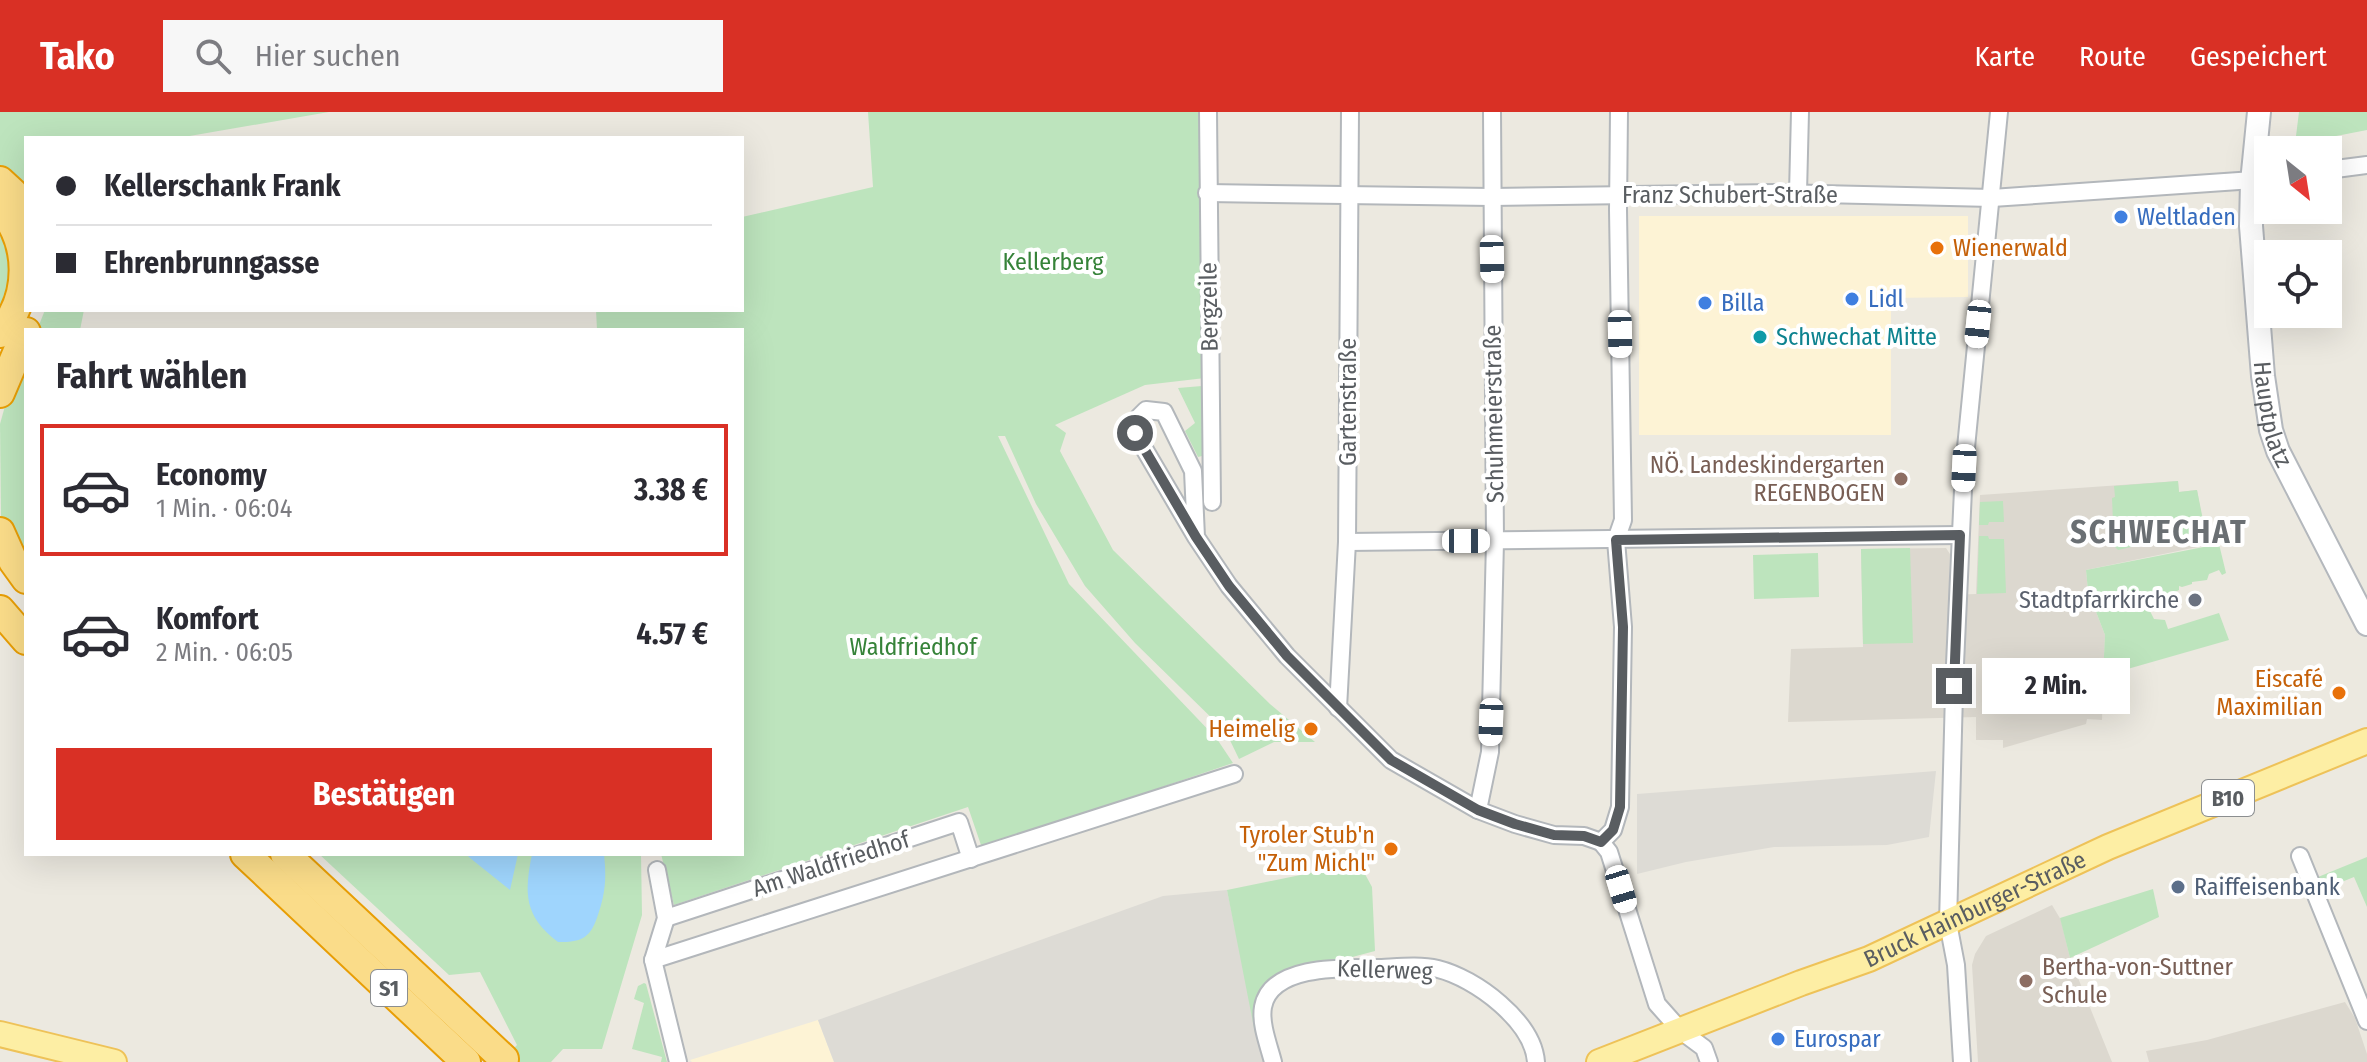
<!DOCTYPE html>
<html lang="de">
<meta charset="utf-8">
<style>
:root{--surface:#fff;--page:#f7f7f7;--text:#2b2b33;--muted:#7c7c81;--line:#e1e1e2;--accent:#d93025}
body{margin:0;font-family:"Fira Sans Condensed",sans-serif;background:var(--page);color:var(--text);height:100vh;display:flex;flex-direction:column;font-size:30px;white-space:nowrap}
*{box-sizing:border-box;margin:0}
p{font-size:26px;color:var(--muted)}
.icon{flex:none;width:44px;height:44px;fill:none;stroke:currentColor;stroke-width:2;stroke-linecap:round;stroke-linejoin:round}
.map{position:relative;flex:1;overflow:hidden}
.side{position:absolute;left:24px;top:216px;width:720px;height:528px;display:flex;flex-direction:column;background:var(--surface);border-radius:0px;box-shadow:0 8px 32px #0002}
.side>*{flex:none}
.banner{position:absolute;left:24px;top:24px;width:720px;height:176px;border-radius:0px;box-shadow:0 8px 32px #0002;display:grid;align-content:center;height:176px;padding:0 32px;background:var(--surface)}
.needle{width:52px;rotate:150deg}
.tools{position:absolute;left:2254px;top:24px;display:grid;gap:16px}
.tools a{display:grid;place-items:center;width:88px;height:88px;border-radius:0px;background:var(--surface);box-shadow:0 8px 32px #0002;font-size:40px}
.end{position:absolute;width:36px;height:36px;margin:-18px;border:10px solid #595d61;background:#fff;box-shadow:0 0 0 4px #fff}
.from{border-radius:50%}
.bubble{position:absolute;height:56px;border-radius:0px;background:var(--surface);box-shadow:0 8px 32px #0002;font-size:26px;font-weight:700;line-height:56px;text-align:center}
.car{position:absolute;width:24px;height:48px;margin:-24px -12px;border-radius:10px;box-shadow:0 0 6px 2px #0007;background:linear-gradient(#fff 24%,#345 0 40%,#fff 0 76%,#345 0 86%,#fff 0)}
.banner b{display:flex;align-items:center;gap:28px;height:76px;font-size:30px}
.banner b+b{border-top:2px solid var(--line)}
.banner i{width:20px;height:20px;background:var(--text)}
ul{padding:0;list-style:none}
li{display:flex;align-items:center;gap:24px;height:132px;margin:0 16px 12px;padding:0 16px;border:4px solid transparent;border-radius:0px}
li div{flex:1}
li b{display:block;font-size:30px}
li em{font-style:normal;font-weight:700}
li.on{border-color:var(--accent)}
li>.icon{width:72px;height:72px;stroke-width:1.5}
h2{padding:0 32px;font-size:36px;line-height:96px}
.action{display:flex;gap:16px;margin-top:auto;padding:16px 32px}
.action a{flex:1;height:92px;border-radius:0px;background:var(--accent);color:#fff;font-size:32px;font-weight:700;line-height:92px;text-align:center}
header{display:flex;align-items:center;gap:48px;box-sizing:border-box;height:112px;padding:0 40px;background:var(--accent);color:#fff}
header strong{font-size:38px}
nav{display:flex;gap:44px;margin-inline-start:auto;font-size:28px}
.search{width:560px;height:72px;background:var(--page);display:flex;align-items:center;gap:20px;box-sizing:border-box;padding:0 28px;border-radius:0px;color:var(--muted);font-size:30px}
.map>svg:first-child{display:block}
.commercial{fill:#fdf3d5}
.industrial{fill:#dddbd5}
.education{fill:#dcd8cf}
.green{fill:#bde4bd}
.water{fill:#9fd5fd}
.lines{fill:none;stroke-linecap:round;stroke-linejoin:round}
.street-casing{stroke:#b3b7bb;stroke-width:20}
.secondary-casing{stroke:#b4b8bd;stroke-width:26}
.primary-casing{stroke:#eec258;stroke-width:28}
.highway-casing{stroke:#e89e05;stroke-width:32}
.street{stroke:#fff;stroke-width:16}
.secondary{stroke:#fff;stroke-width:22}
.primary{stroke:#fdeea4;stroke-width:24}
.highway{stroke:#fadc89;stroke-width:28}
.route{stroke:#595d61;stroke-width:10}
.shop-dot{fill:#3f7fe0;stroke:#fff;stroke-width:3}
.food-dot{fill:#e8710a;stroke:#fff;stroke-width:3}
.culture-dot{fill:#0f9aa8;stroke:#fff;stroke-width:3}
.education-dot{fill:#8d6e63;stroke:#fff;stroke-width:3}
.worship-dot{fill:#6b7280;stroke:#fff;stroke-width:3}
.service-dot{fill:#5c6f8a;stroke:#fff;stroke-width:3}
.labels{text-anchor:middle;dominant-baseline:central;stroke-width:8;stroke-linejoin:round;paint-order:stroke}
.shield{fill:#fff;stroke:#8b8e90;stroke-width:2}
.shield-label{font-size:22px;font-weight:bold;fill:#595d61}
.street-label{font-size:24px;fill:#595d61;stroke:#fff}
.shop-label{font-size:24px;fill:#366cbe;stroke:#fff;text-anchor:start}
.food-label{font-size:24px;fill:#c56008;stroke:#fff;text-anchor:end}
.park-label{font-size:24px;fill:#368339;stroke:#fff}
.culture-label{font-size:24px;fill:#0d838f;stroke:#fff;text-anchor:start}
.education-label{font-size:24px;fill:#785e54;stroke:#fff;text-anchor:end}
.worship-label{font-size:24px;fill:#5b616d;stroke:#fff;text-anchor:end}
.service-label{font-size:24px;fill:#4e5e75;stroke:#fff;text-anchor:start}
.district-label{font-size:32px;font-weight:bold;letter-spacing:2px;fill:#6a6f73;stroke:#fff}
</style>
<header>
<strong>Tako</strong>
<div class="search"><svg class="icon" aria-label="search" viewBox="0 0 24 24"><circle cx="10" cy="10" r="6"/><path d="M15 15l6 6"/></svg>Hier suchen</div>
<nav><a>Karte</a><a>Route</a><a>Gespeichert</a></nav>
</header>
<div class="map">
<svg width="2367" height="950" viewBox="0 0 2367 950">
<rect width="100%" height="100%" fill="#ece9e0"/>
<g class="commercial">
<path d="M1639,104H1968V185L1891,186V323H1639Z"/>
<path d="M818,908L834,950H692L690,948Z"/>
</g>
<g class="industrial">
<path d="M1936,659L1929,725L1887,733L1774,735L1686,750L1637,762V682Z"/>
<path d="M1227,778L1263,950H834L818,908L1163,784Z"/>
</g>
<g class="education">
<path d="M2178,369L2179,380L2197,378L2207,433L2086,458L2088,479L2105,523L2102,608L2087,607L2086,612L2003,636V628H1976V605L1788,610L1791,537L1863,535L1861,437L1946,436L1950,442L1949,483L1976,482L1980,383Z"/>
<path d="M2052,793L2061,808L2070,846L2112,950H1978L1972,853L1975,842L1986,824Z"/>
<path d="M2345,890L2355,906L2367,942V950H2149L2146,939L2207,928Z"/>
</g>
<g class="green">
<path d="M0,0H329L178,26H26V79L19,70L0,55Z"/>
<path d="M868,0H1205V266L1145,273L1055,313L1066,321L1060,339L1113,438L1270,592L1315,630H1274L1239,647L1226,620L1135,531L1085,474L1036,392L1005,324H998L1069,472L1217,627L1233,651L982,736L968,695L674,793L661,742H742V218H597L596,198H742V105L873,75Z"/>
<path d="M2299,0H2367V18L2295,32Z"/>
<path d="M0,107L19,149L0,208Z"/>
<path d="M45,198H84L80,218H37Z"/>
<path d="M26,242V453L13,436L1,406L0,312L10,276Z"/>
<path d="M1202,274V344L1198,345L1185,319L1195,311L1178,276Z"/>
<path d="M2178,369L2179,380L2197,378L2205,418L2118,438L2114,434L2112,386L2115,385L2114,374Z"/>
<path d="M2003,389L2004,410H1989L1988,413H1979L1980,390Z"/>
<path d="M1979,424H1988L1989,427H2004L2006,481L1977,482Z"/>
<path d="M2219,432L2226,461L2222,463L2219,458L2209,462L2207,468L2192,470V472L2182,475L2179,474V478L2177,479L2153,487L2149,497L2154,507L2165,508L2168,517L2219,501L2229,528L2103,564L2105,523L2088,479L2086,458Z"/>
<path d="M1910,436L1913,531L1863,532L1861,437Z"/>
<path d="M1818,441L1819,485L1754,487L1753,443Z"/>
<path d="M319,742H641L642,803L602,937H563L551,950H501L517,933L480,860L449,863Z"/>
<path d="M2367,745V795L2354,765L2322,778L2318,765Z"/>
<path d="M1359,751L1372,775L1375,839L1273,866L1258,885L1255,921L1227,778Z"/>
<path d="M2153,777L2159,805L2070,846L2060,806Z"/>
<path d="M644,871L646,872L667,950H661L662,945L632,937L644,891L634,887L638,874Z"/>
</g>
<g class="water">
<path d="M466,742H518L510,778L470,746Z"/>
<path d="M532,742H604C606,761 606,775 601,793C593,820 589,831 558,830C524,804 524,782 532,742Z"/>
</g>
<g class="lines">
<defs>
<g id="street">
<path d="M1208,0L1212,390"/>
<path d="M2328,58L2367,53"/>
<path d="M1207,81L1492,85L1775,81L1992,86L2268,67"/>
<path d="M1798,81L1800,0"/>
<path d="M1196,425L1193,359L1164,300L1146,298L1138,306L1135,321L1196,425L1229,474L1287,544L1391,648L1478,698L1515,712L1554,723L1584,724L1601,730"/>
<path d="M1347,430L1960,423"/>
<path d="M1954,574L1964,356L1999,0"/>
<path d="M1954,581L1948,811L1956,853L1962,950"/>
<path d="M1338,596L1347,430L1350,0"/>
<path d="M1478,698L1490,640L1495,429L1492,0"/>
<path d="M1601,730L1613,718L1620,695L1623,515L1616,428L1623,408L1618,98L1619,0"/>
<path d="M1601,730L1609,740L1657,892L1681,919L1704,936L1709,950"/>
<path d="M2300,744L2367,909"/>
<path d="M657,758L666,806L653,848L678,950"/>
<path d="M666,806L959,710L971,747"/>
<path d="M653,848L1234,662"/>
<path d="M1273,950C1269,934 1260,912 1263,895C1271,851 1349,856 1382,856C1401,855 1420,853 1438,857C1475,866 1533,909 1536,950"/>
</g>
<g id="secondary">
<path id="s1" d="M2259,0L2252,70L2251,114L2263,264L2271,318L2278,339L2367,512"/>
</g>
<g id="primary">
<path d="M0,922L114,950"/>
<path id="s2" d="M1599,950L1801,871L1869,847L2108,735L2367,629"/>
</g>
<g id="highway">
<path d="M0,69L13,81L26,99"/>
<path d="M0,95C31,131 32,184 0,221"/>
<path d="M0,281L26,220"/>
<path d="M0,420L13,449L26,467"/>
<path d="M0,498L26,528"/>
<path d="M245,742L466,950"/>
<path d="M285,742L504,947"/>
</g>
</defs>
<use href="#street" class="street-casing"/>
<use href="#secondary" class="secondary-casing"/>
<use href="#primary" class="primary-casing"/>
<use href="#highway" class="highway-casing"/>
<use href="#street" class="street"/>
<use href="#secondary" class="secondary"/>
<use href="#primary" class="primary"/>
<use href="#highway" class="highway"/>
</g>
<g class="lines">
<path class="route" d="M1135,321L1196,425L1229,474L1287,544L1391,648L1478,698L1515,712L1554,723L1584,724L1601,730L1613,718L1620,695L1623,515L1616,428L1960,423L1954,574"/>
</g>
<g class="shop-dot">
<circle cx="2121" cy="105" r="8"/>
<circle cx="1852" cy="187" r="8"/>
<circle cx="1705" cy="191" r="8"/>
<circle cx="1778" cy="927" r="8"/>
</g>
<g class="food-dot">
<circle cx="1937" cy="136" r="8"/>
<circle cx="2339" cy="581" r="8"/>
<circle cx="1311" cy="617" r="8"/>
<circle cx="1391" cy="737" r="8"/>
</g>
<circle class="culture-dot" cx="1760" cy="225" r="8"/>
<g class="education-dot">
<circle cx="1901" cy="367" r="8"/>
<circle cx="2026" cy="869" r="8"/>
</g>
<circle class="worship-dot" cx="2195" cy="488" r="8"/>
<circle class="service-dot" cx="2178" cy="775" r="8"/>
<g class="labels">
<g class="shield">
<rect x="2202" y="668" width="52" height="36" rx="6"/>
<rect x="371" y="858" width="36" height="36" rx="6"/>
</g>
<g class="shield-label">
<text x="2228" y="686">B10</text>
<text x="389" y="876">S1</text>
</g>
<g class="street-label">
<text x="1730" y="83">Franz Schubert-Straße</text>
<text transform="translate(1209 195) rotate(-91)">Bergzeile</text>
<text transform="translate(1348 290) rotate(-90)">Gartenstraße</text>
<text stroke="none"><textPath href="#s1" startOffset="304">Hauptplatz</textPath></text>
<text transform="translate(1494 302) rotate(-91)">Schuhmeierstraße</text>
<text transform="translate(831 752) rotate(-18)">Am Waldfriedhof</text>
<text stroke="none"><textPath href="#s2" startOffset="406">Bruck Hainburger-Straße</textPath></text>
<text transform="translate(1385 858) rotate(2)">Kellerweg</text>
</g>
<g class="shop-label">
<text x="2137" y="105">Weltladen</text>
<text x="1868" y="187">Lidl</text>
<text x="1721" y="191">Billa</text>
<text x="1794" y="927">Eurospar</text>
</g>
<g class="food-label">
<text x="1953" y="136" text-anchor="start">Wienerwald</text>
<text x="2323" y="567">Eiscafé<tspan x="2323" dy="28">Maximilian</tspan></text>
<text x="1295" y="617">Heimelig</text>
<text x="1375" y="723">Tyroler Stub'n<tspan x="1375" dy="28">"Zum Michl"</tspan></text>
</g>
<g class="park-label">
<text x="1053" y="150">Kellerberg</text>
<text x="913" y="535">Waldfriedhof</text>
</g>
<g class="culture-label">
<text x="1776" y="225">Schwechat Mitte</text>
</g>
<g class="education-label">
<text x="1885" y="353">NÖ. Landeskindergarten<tspan x="1885" dy="28">REGENBOGEN</tspan></text>
<text x="2042" y="855" text-anchor="start">Bertha-von-Suttner<tspan x="2042" dy="28">Schule</tspan></text>
</g>
<g class="worship-label">
<text x="2179" y="488">Stadtpfarrkirche</text>
</g>
<g class="service-label">
<text x="2194" y="775">Raiffeisenbank</text>
</g>
<g class="district-label">
<text x="2159" y="420">SCHWECHAT</text>
</g>
</g>
</svg>
<div class="tools">
<a><svg class="needle" viewBox="-14 -14 28 28"><path d="M0-13l5 13h-10z" fill="#e53935"/><path d="M0 13l5-13h-10z" fill="#7c7c81"/></svg></a>
<a><svg class="icon" aria-label="locate" viewBox="0 0 24 24"><circle cx="12" cy="12" r="6"/><path d="M12 2v4M12 18v4M2 12h4M18 12h4"/></svg></a>
</div>
<i class="end from" style="left:1135px;top:321px"></i>
<i class="end" style="left:1954px;top:574px"></i>
<div class="bubble" style="left:1982px;top:546px;width:148px">2 Min.</div>
<i class="car" style="left:1492px;top:147px;rotate:179deg"></i>
<i class="car" style="left:1978px;top:212px;rotate:186deg"></i>
<i class="car" style="left:1620px;top:222px;rotate:179deg"></i>
<i class="car" style="left:1964px;top:356px;rotate:183deg"></i>
<i class="car" style="left:1466px;top:429px;rotate:90deg"></i>
<i class="car" style="left:1491px;top:610px;rotate:182deg"></i>
<i class="car" style="left:1621px;top:777px;rotate:163deg"></i>
<div class="banner">
<b><i class="from"></i>Kellerschank Frank</b>
<b><i></i>Ehrenbrunngasse</b>
</div>
<section class="side">
<h2>Fahrt wählen</h2>
<ul>
<li class="on"><svg class="icon" aria-label="car" viewBox="0 0 24 24"><path d="M5 17H2v-5l4-1 3-4h7l3 4 3 1v5h-3M9 17h6M6 11h13"/><circle cx="7" cy="17" r="2"/><circle cx="17" cy="17" r="2"/></svg><div><b>Economy</b><p>1 Min. · 06:04</p></div><em>3.38 €</em></li>
<li><svg class="icon" aria-label="car" viewBox="0 0 24 24"><path d="M5 17H2v-5l4-1 3-4h7l3 4 3 1v5h-3M9 17h6M6 11h13"/><circle cx="7" cy="17" r="2"/><circle cx="17" cy="17" r="2"/></svg><div><b>Komfort</b><p>2 Min. · 06:05</p></div><em>4.57 €</em></li>
</ul>
<div class="action"><a>Bestätigen</a></div>
</section>
</div>
